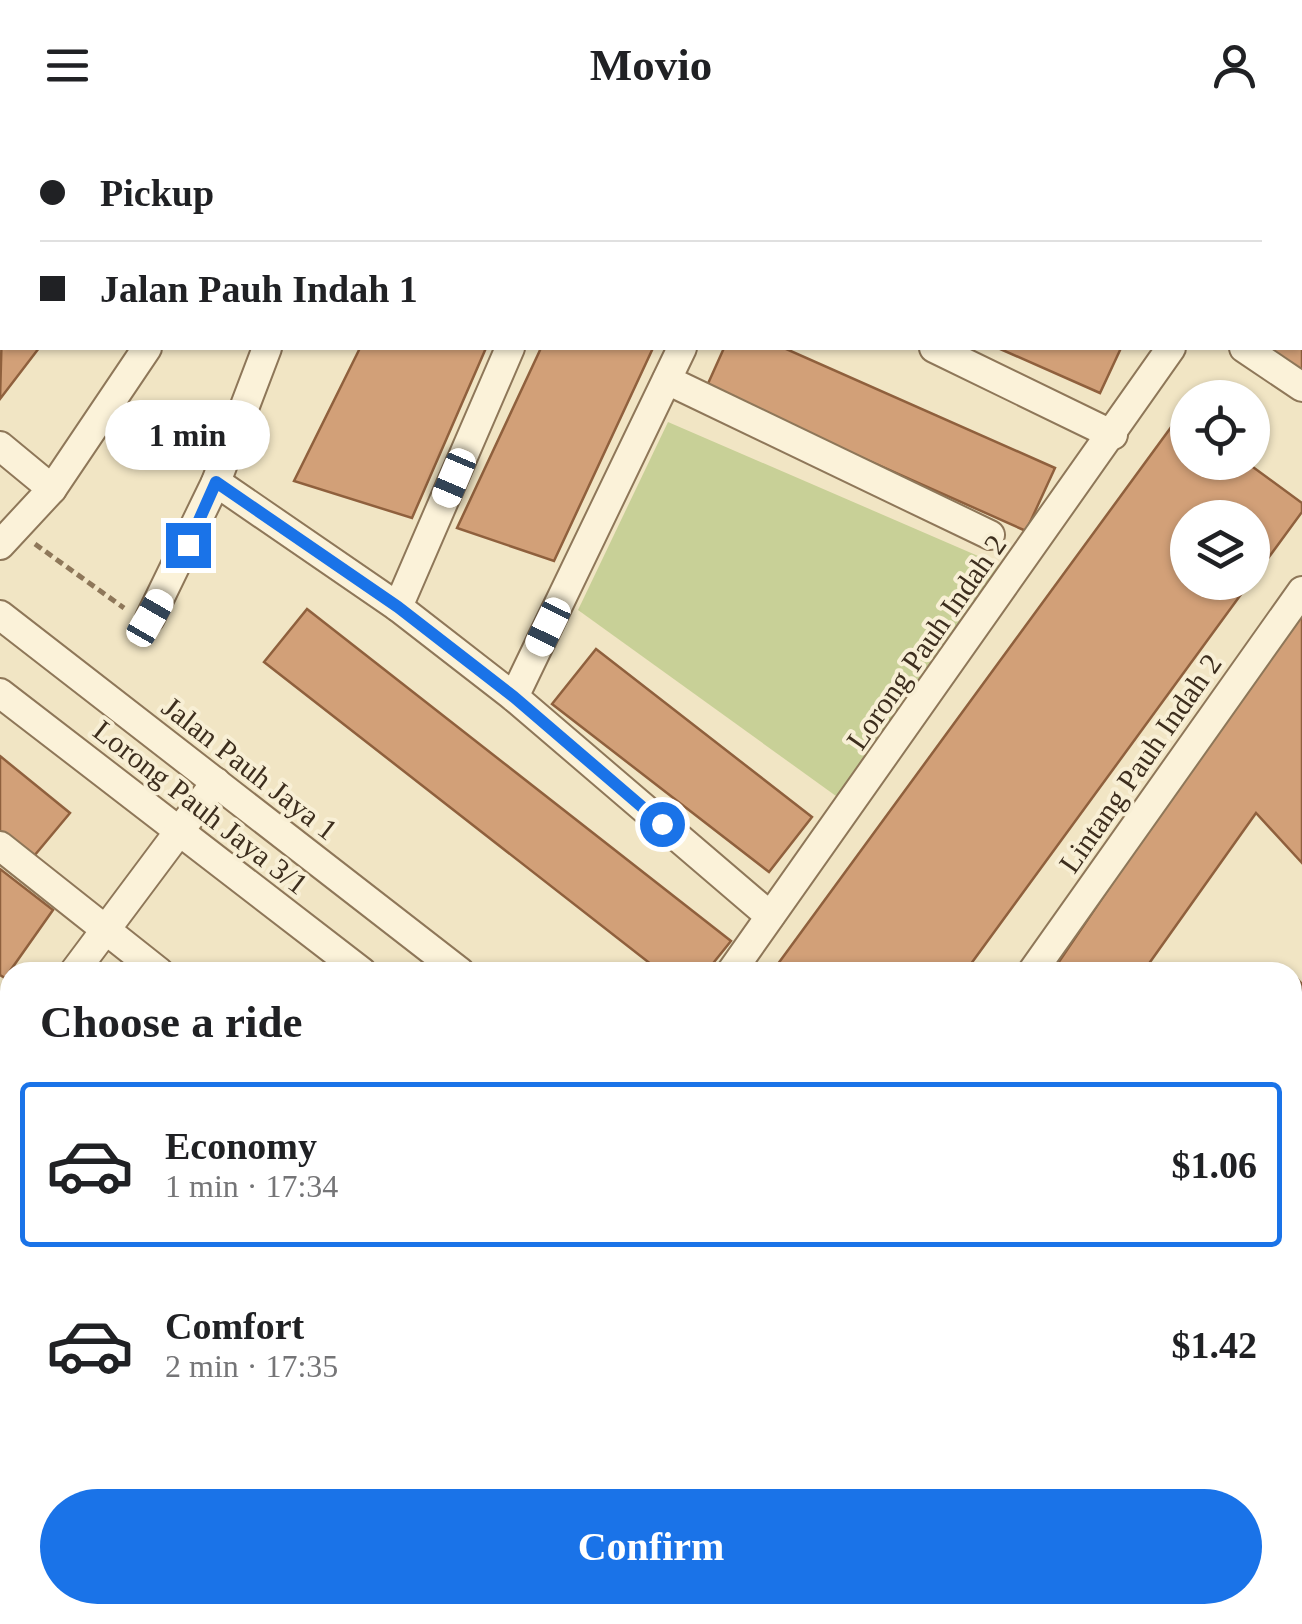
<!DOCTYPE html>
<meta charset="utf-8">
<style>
:root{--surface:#fff;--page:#f2f2f2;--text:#202124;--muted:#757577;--line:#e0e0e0;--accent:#1a73e8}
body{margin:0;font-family:"Times New Roman",serif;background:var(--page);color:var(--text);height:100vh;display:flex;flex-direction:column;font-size:38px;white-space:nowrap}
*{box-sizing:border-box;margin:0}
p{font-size:32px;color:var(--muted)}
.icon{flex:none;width:55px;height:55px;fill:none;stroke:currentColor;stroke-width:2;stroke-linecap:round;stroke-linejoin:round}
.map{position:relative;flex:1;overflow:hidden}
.panel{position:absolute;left:0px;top:832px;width:1302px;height:662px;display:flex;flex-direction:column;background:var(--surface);border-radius:30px 30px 0 0;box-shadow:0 2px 8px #0004}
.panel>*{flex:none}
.hud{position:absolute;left:0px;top:0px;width:1302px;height:220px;box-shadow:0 2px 8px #0004;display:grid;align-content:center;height:220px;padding:0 40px;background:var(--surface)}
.controls{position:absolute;left:1170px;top:250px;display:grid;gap:20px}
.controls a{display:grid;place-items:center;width:100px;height:100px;border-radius:50%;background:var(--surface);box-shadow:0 2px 8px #0004;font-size:50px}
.end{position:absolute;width:45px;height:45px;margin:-22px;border:12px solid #1a73e8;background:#fff;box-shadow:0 0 0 5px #fff}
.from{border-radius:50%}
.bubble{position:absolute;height:70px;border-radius:35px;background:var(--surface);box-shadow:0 2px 8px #0004;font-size:32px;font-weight:600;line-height:70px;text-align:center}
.car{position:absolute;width:30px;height:60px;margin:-30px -15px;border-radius:12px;box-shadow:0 0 8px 2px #0007;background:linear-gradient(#fff 24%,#345 0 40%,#fff 0 76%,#345 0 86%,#fff 0)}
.hud b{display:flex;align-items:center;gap:35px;height:95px;font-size:38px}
.hud b+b{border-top:2px solid var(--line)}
.hud i{width:25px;height:25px;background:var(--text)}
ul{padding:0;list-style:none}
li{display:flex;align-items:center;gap:30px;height:165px;margin:0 20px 15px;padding:0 20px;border:5px solid transparent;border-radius:10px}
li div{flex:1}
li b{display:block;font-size:38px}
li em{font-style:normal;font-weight:600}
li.selected{border-color:var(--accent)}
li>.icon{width:90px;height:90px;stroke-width:1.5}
h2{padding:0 40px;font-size:45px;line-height:120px}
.primary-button{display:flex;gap:20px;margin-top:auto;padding:20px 40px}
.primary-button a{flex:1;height:115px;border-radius:60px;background:var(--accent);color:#fff;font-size:40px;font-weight:600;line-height:115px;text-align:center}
header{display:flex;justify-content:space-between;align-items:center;height:130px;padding:0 40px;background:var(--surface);font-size:45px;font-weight:600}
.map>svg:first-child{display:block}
.green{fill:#c8d097}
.building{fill:#d2a078;stroke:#8f603d;stroke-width:2.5}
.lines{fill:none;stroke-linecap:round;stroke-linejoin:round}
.minor-casing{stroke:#8e7759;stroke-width:32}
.path{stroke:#8e7759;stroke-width:5;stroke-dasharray:8 5;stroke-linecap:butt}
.minor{stroke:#fbf2d9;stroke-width:28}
.route{stroke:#1a73e8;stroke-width:12}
.labels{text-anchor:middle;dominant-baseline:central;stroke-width:8;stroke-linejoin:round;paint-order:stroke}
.street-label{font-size:30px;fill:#3d2e1e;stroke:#f8efd5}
</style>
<header><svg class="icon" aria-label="menu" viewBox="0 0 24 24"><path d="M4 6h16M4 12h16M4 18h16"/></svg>Movio<svg class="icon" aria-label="person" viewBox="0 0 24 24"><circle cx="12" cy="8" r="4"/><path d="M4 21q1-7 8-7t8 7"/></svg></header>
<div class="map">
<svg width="1302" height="1494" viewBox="0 0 1302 1494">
<rect width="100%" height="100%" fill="#f1e5c4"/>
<path class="green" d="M668,292L1020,444L854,679L578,480Z"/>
<g class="building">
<path d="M468,0H579L467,2Z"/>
<path d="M1301,160L1302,161V240L1266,218H1300Z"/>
<path d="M2,196V218H39L0,269Z"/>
<path d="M360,218H486L412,388L294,351Z"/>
<path d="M541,218H653L554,431L457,398Z"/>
<path d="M724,218H784L1055,338L1026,401L706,258Z"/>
<path d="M998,218H1121L1100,263Z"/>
<path d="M1180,285L1188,290V332H1246L1302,373V382L1252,450V388H1188V452H1250L965,842H772Z"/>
<path d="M1302,474V733L1256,683L1143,842H1052Z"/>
<path d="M307,479L731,811L706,842H661L264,532Z"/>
<path d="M596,519L812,687L769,742L552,574Z"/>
<path d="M0,626L70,683L29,732L0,709Z"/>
<path d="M0,739L53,780L5,848L0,845Z"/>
<path d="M1292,843L1302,854V904L1292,911Z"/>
<path d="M0,1065L10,1073V1189L0,1182Z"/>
<path d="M1302,1077V1175L1292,1183V1085Z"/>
<path d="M1302,1440V1494H1236L1247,1485H1292V1448Z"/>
<path d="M10,1458V1485H52L56,1494H0V1464Z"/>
<path d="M439,1485H603L591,1494H446Z"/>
<path d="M800,1485H903L892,1494H788Z"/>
</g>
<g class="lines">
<defs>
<g id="minor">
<path d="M792,0L798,2"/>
<path d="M1046,0L1054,2"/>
<path d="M342,2L343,0"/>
<path d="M602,2L603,0"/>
<path d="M1300,80L1302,81"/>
<path d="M934,218L1113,305"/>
<path d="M1244,218L1302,257"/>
<path d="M667,250L990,405"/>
<path d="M0,316L52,359"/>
<path d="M216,352L398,477L514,567L770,786"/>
<path d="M0,415L52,359L147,218"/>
<path d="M398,477L510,218"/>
<path d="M0,485L460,842"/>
<path d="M150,488L216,352L267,218"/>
<path d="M0,563L362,842"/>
<path d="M514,567L682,218"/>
<path d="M0,716L159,842"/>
<path d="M74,842L216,652"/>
<path d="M731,842L1171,218"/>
<path d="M1032,842L1302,461"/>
<path d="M0,879L10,887"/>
<path d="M0,942L10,929"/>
<path d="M1292,1042L1302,1034"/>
<path d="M0,1048L10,1055"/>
<path d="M0,1197L10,1205"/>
<path d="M1292,1270L1302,1263"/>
<path d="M1292,1323L1302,1315"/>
<path d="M146,1494L170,1485"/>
<path d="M705,1494L716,1485"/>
<path d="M966,1494L969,1485"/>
<path d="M1010,1494L1023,1485"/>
<path d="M1075,1494L1086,1485"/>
</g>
</defs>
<use href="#minor" class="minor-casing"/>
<path class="path" d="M35,414L124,478"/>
<use href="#minor" class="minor"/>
</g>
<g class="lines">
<path class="route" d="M188,415L216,352L398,477L514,567L662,694"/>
</g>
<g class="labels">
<g class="street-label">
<text transform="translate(926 512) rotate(-55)">Lorong Pauh Indah 2</text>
<text transform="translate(1140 633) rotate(-55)">Lintang Pauh Indah 2</text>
<text transform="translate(250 638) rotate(38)">Jalan Pauh Jaya 1</text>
<text transform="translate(201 677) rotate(38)">Lorong Pauh Jaya 3/1</text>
</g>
</g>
</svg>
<div class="controls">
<a><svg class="icon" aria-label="locate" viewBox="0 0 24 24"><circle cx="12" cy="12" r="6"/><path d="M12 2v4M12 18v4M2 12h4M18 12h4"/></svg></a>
<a><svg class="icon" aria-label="layers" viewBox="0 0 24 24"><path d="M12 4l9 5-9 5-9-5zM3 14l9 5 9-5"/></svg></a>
</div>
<i class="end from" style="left:662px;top:694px"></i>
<i class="end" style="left:188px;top:415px"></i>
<div class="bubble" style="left:105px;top:270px;width:165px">1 min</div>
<i class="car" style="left:454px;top:348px;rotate:203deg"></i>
<i class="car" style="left:150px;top:488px;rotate:30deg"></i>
<i class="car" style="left:548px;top:497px;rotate:206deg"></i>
<div class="hud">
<b><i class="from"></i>Pickup</b>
<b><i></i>Jalan Pauh Indah 1</b>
</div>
<section class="panel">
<h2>Choose a ride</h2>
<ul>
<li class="selected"><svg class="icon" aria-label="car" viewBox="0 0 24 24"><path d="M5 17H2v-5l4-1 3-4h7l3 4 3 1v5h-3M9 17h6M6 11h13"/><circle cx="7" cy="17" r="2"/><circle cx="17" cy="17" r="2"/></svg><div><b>Economy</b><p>1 min · 17:34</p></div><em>$1.06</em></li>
<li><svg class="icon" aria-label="car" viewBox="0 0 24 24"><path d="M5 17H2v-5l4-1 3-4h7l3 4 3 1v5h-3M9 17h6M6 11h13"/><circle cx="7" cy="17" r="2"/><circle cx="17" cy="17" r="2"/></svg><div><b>Comfort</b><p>2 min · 17:35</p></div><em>$1.42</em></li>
</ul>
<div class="primary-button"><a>Confirm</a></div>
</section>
</div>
